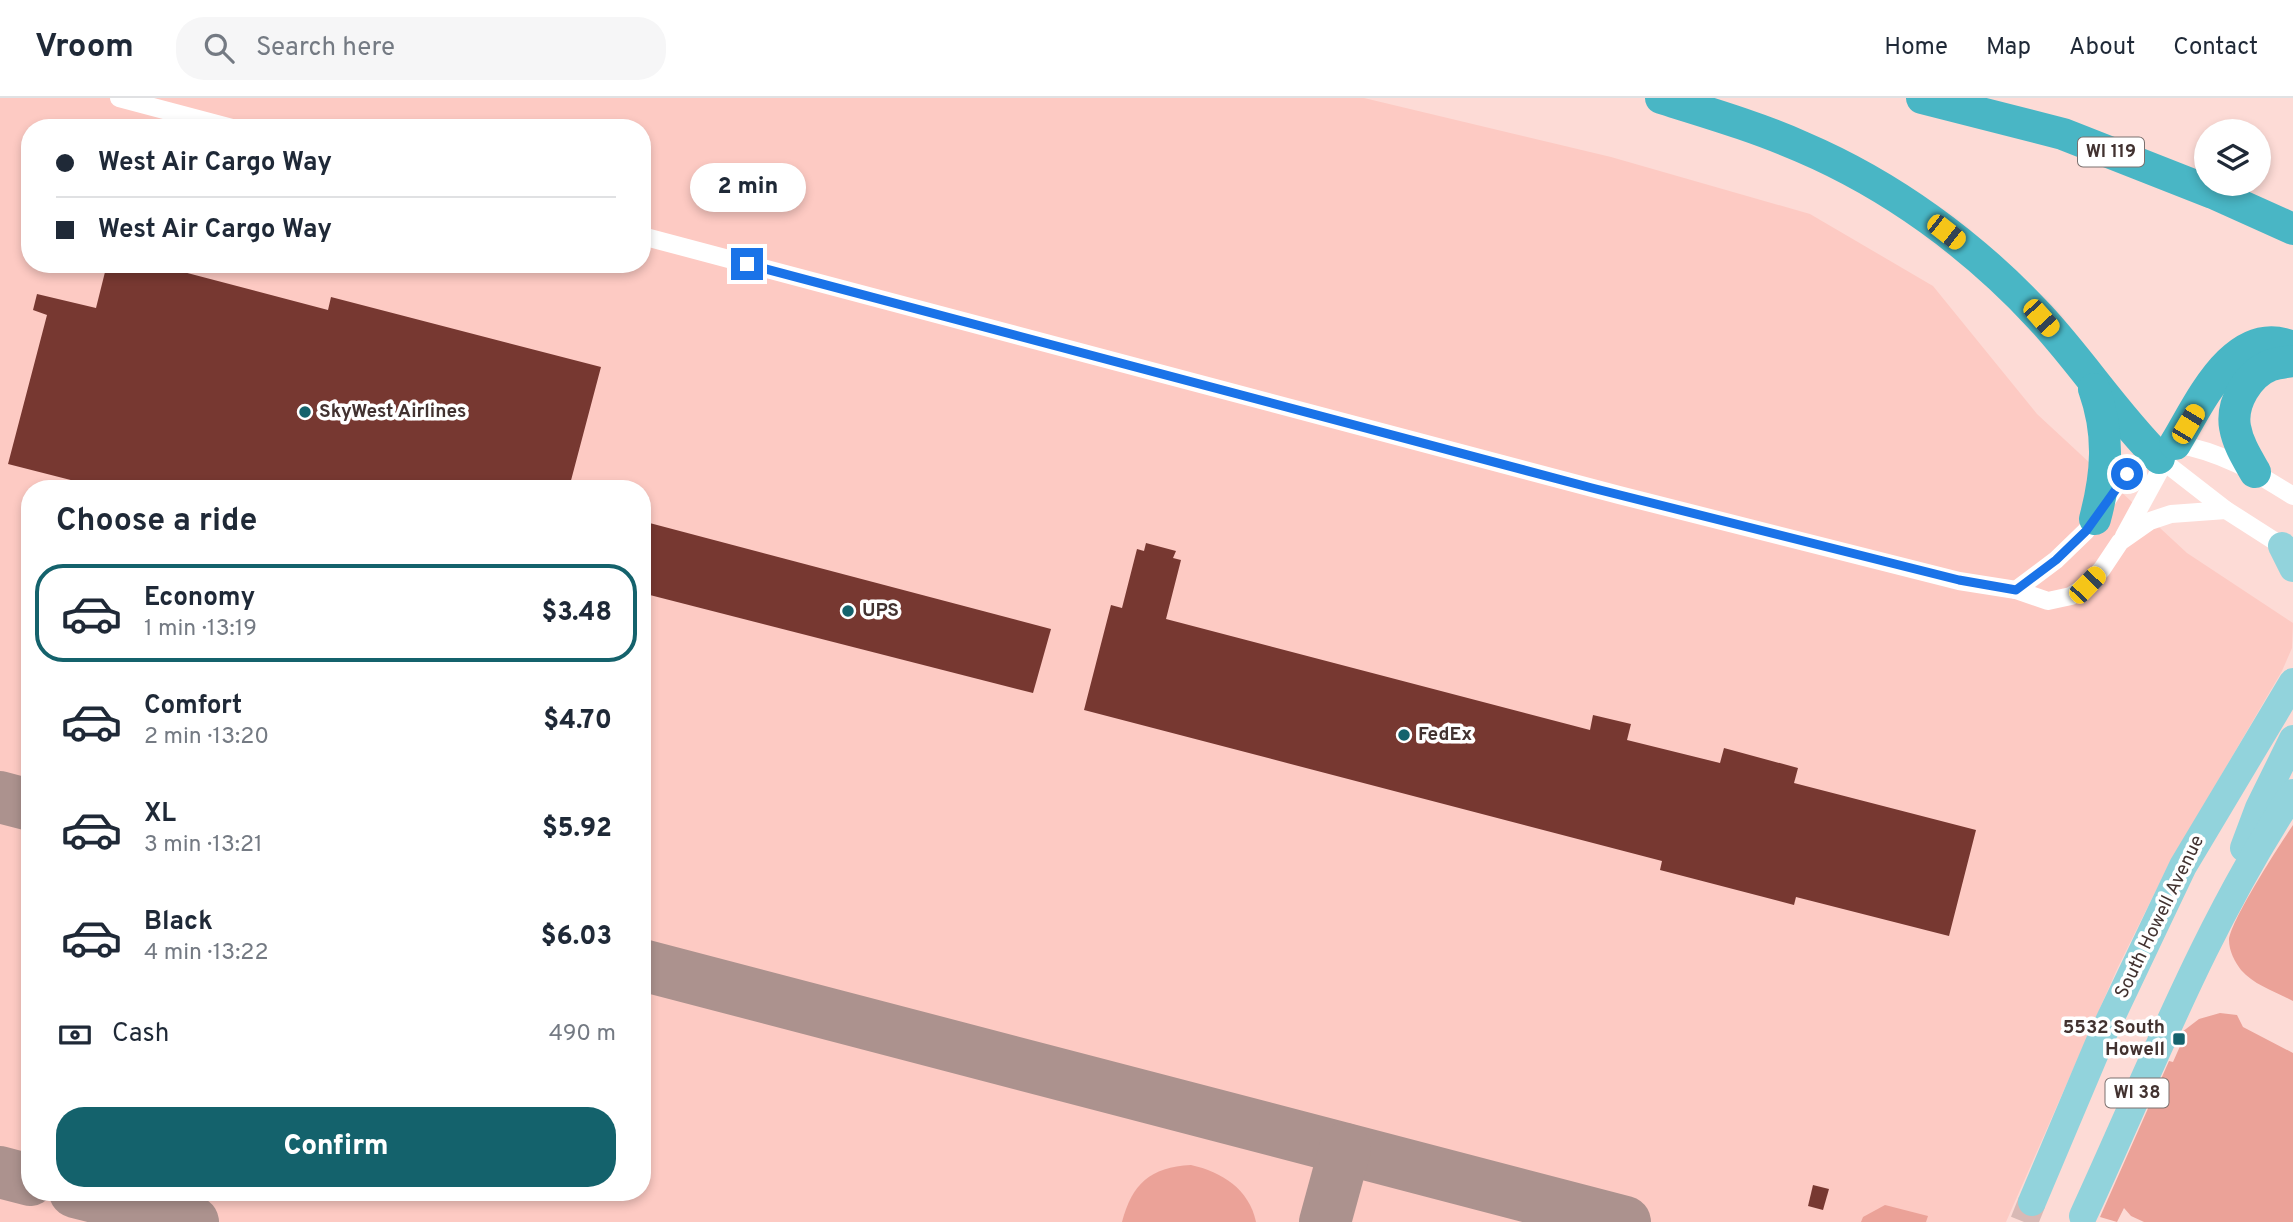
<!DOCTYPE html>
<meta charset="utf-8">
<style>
:root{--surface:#fff;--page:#f6f6f7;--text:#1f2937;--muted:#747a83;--line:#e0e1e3;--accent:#14626c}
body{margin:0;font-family:Overpass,sans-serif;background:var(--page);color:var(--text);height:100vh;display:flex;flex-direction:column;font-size:26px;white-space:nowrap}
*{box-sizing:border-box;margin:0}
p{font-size:23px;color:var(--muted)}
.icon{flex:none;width:38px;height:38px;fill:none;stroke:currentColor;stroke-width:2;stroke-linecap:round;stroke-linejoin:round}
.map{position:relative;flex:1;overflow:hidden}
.drawer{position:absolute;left:21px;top:382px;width:630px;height:721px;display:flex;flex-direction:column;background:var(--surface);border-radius:28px;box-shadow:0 4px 10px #0003}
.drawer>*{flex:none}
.guide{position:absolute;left:21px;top:21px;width:630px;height:154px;border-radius:28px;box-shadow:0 4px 10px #0003;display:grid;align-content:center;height:154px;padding:0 35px;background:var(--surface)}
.controls{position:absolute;left:2194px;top:21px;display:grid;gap:14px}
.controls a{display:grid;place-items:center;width:77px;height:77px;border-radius:50%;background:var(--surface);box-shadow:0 4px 10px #0003;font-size:35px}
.end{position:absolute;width:32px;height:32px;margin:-16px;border:9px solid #1a73e8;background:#fff;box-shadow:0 0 0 4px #fff}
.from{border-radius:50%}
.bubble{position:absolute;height:49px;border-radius:24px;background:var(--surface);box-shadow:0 4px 10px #0003;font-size:23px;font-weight:800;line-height:49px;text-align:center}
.car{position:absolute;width:21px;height:42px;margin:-21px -10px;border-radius:9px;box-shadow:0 0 5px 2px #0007;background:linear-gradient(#f5c518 24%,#345 0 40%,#f5c518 0 76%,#345 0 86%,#f5c518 0)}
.guide b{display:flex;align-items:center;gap:24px;height:66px;font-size:26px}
.guide b+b{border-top:2px solid var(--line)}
.guide i{width:18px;height:18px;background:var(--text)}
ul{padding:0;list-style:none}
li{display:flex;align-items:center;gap:21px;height:98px;margin:0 14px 10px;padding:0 21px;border:4px solid transparent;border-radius:28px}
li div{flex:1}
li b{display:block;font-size:26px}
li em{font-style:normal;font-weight:800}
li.on{border-color:var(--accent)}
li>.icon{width:63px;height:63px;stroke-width:1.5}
h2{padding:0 35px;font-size:32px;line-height:84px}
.pay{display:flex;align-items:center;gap:18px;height:77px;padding:0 35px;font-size:26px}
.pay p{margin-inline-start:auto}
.primary-button{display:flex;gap:14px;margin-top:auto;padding:14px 35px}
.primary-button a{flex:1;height:80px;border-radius:28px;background:var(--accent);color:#fff;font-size:28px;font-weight:800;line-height:80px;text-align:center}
header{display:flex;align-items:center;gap:42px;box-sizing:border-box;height:98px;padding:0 35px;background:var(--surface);border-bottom:2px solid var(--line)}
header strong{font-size:33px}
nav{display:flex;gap:38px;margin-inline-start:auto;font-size:24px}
.search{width:490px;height:63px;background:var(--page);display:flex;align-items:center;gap:18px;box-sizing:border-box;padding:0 24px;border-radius:28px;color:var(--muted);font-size:26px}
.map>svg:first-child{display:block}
.built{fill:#fdcac3;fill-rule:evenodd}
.green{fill:#eba298}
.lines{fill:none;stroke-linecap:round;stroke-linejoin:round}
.taxiway{stroke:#ac928e;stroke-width:52}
.building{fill:#773831}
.primary-tunnel{stroke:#d8b9b5;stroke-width:28;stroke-dasharray:28 14;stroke-linecap:butt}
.minor{stroke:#fff;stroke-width:18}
.primary{stroke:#92d3dc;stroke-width:28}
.motorway{stroke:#49b6c5;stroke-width:32}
.route{stroke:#1a73e8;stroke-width:9}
.poi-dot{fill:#14626c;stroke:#fff;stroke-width:2.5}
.labels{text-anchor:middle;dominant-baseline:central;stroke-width:7;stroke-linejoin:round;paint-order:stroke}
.shield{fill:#fff;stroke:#7b706e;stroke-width:2}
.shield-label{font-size:18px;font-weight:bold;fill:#423230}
.poi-label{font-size:19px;font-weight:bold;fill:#423230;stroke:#fff;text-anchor:start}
.street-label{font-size:19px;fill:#423230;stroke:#fff}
</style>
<header>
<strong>Vroom</strong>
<div class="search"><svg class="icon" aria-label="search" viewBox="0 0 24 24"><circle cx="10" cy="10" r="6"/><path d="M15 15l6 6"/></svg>Search here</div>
<nav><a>Home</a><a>Map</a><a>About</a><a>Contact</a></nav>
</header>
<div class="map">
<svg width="2293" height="1124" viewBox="0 0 2293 1124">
<rect width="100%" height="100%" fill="#fddbd6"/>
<path class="built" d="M0,0H1364L1611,59L1810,116L1933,188L2037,316L2187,455L2293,525L2292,550L2282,573L2167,770L2118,869L2006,1124H0ZM30,30H642V166H30ZM30,390H642V1094H30Z"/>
<g class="green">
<path d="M2293,727V903C2276,894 2254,887 2241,872C2235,864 2229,853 2229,842C2231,822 2279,748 2293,727Z"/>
<path d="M2220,915L2237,917L2243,929L2293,955V1124H2144L2131,1118L2124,1110L2117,1124L2100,1119L2169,963L2173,964L2185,937L2182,934L2199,921Z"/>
<path d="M1191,1067C1222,1074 1249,1091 1256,1124H1122C1132,1086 1150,1069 1191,1067Z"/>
<path d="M1885,1107L1928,1118L1926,1124H1861L1863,1119Z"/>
</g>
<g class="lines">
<g class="taxiway">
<path d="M0,699L30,707"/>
<path d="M642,867L1625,1124"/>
<path d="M0,1074L30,1082"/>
<path d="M75,1094L193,1124"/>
<path d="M1325,1124L1345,1051"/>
</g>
</g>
<g class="building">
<path d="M107,166H153L328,212L331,199L601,269L569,390H102L8,366L47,217L33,212L37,196L96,210Z"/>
<path d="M642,423L1051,531L1033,595L642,495Z"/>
<path d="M1146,445L1176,453L1173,460L1181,462L1166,521L1590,632L1593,617L1631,626L1627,642L1720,665L1724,650L1798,670L1794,685L1976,732L1949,838L1796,799L1794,807L1660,772L1662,763L1084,612L1111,507L1122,510L1137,451L1144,453Z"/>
<path d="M1813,1087L1829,1091L1823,1112L1808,1108Z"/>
</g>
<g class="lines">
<path class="primary-tunnel" d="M2024,1124L2032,1104"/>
<g class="minor">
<path d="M119,0L232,30"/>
<path d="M642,138L1619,397L1959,483L2016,492L2048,503L2071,498L2087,487L2102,471L2120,444L2150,423L2171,416L2226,412"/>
<path d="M2159,360L2226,412L2290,453"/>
<path d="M2124,438L2159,374V360"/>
<path d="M2016,492L2056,462L2086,433L2117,387L2132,371L2145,361L2159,360L2175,346C2220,353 2255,374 2293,398"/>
</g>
<g class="primary">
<path d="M2282,448L2293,470"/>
<path d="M2244,750L2259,710L2293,641"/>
<path d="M2032,1104L2103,936L2183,768L2293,584"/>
<path d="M2083,1118C2149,975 2205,828 2293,695"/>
</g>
<g class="motorway">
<path d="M1661,0C1709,15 1757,29 1802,49C1891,87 1973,147 2039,218C2081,263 2115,316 2159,360"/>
<path d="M1922,0L2063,36L2213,95L2293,131"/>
<path d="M2094,291C2110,336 2107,376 2095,421"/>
<path d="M2175,346C2199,307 2234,224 2293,249"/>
<path d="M2255,374C2247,360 2238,346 2235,329C2231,305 2248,276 2271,267C2278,265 2286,264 2293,263"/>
</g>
</g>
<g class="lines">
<path class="route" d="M747,166L1592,390L1959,482L2016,492L2056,462L2086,433L2127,376"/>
</g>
<g class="poi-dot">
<circle cx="305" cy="314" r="7"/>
<circle cx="848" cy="513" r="7"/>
<circle cx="1404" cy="637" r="7"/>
<rect x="2172" y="934" width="14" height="14" rx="3.5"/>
</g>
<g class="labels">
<g class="shield">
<rect x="2078" y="39.5" width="66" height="29" rx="5"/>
<rect x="2105.5" y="980.5" width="63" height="29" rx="5"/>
</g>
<g class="shield-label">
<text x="2111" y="54">WI 119</text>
<text x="2137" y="995">WI 38</text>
</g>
<g class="poi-label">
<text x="319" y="314">SkyWest Airlines</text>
<text x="862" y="513">UPS</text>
<text x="1418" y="637">FedEx</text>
<text x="2165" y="930" text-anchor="end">5532 South<tspan x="2165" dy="22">Howell</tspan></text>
</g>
<g class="street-label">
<text transform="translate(2160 819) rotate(-64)">South Howell Avenue</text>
</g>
</g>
</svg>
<div class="controls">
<a><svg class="icon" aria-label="layers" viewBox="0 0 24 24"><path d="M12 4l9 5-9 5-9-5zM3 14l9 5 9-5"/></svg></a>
</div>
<i class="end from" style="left:2127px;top:376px"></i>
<i class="end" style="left:747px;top:166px"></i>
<div class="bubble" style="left:690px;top:65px;width:116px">2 min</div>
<i class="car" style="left:1946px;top:134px;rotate:128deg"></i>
<i class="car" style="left:2041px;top:220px;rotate:138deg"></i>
<i class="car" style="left:2188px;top:326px;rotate:31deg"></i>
<i class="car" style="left:2087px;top:487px;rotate:44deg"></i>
<div class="guide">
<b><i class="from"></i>West Air Cargo Way</b>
<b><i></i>West Air Cargo Way</b>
</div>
<section class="drawer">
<h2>Choose a ride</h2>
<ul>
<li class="on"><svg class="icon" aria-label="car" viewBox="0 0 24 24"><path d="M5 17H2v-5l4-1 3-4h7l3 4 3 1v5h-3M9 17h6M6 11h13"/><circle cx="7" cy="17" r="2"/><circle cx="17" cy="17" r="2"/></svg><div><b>Economy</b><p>1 min · 13:19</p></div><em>$3.48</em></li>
<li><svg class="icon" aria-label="car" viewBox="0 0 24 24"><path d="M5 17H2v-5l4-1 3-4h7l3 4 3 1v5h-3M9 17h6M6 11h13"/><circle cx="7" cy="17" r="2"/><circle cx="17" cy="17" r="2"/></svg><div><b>Comfort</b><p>2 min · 13:20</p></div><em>$4.70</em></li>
<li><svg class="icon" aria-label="car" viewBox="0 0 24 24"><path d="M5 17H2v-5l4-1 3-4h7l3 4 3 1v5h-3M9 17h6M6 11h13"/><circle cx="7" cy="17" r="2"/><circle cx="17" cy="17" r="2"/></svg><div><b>XL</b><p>3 min · 13:21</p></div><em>$5.92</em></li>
<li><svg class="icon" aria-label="car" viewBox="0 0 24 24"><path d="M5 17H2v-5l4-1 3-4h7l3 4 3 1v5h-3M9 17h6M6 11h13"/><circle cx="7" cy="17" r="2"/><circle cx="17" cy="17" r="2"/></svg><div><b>Black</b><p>4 min · 13:22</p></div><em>$6.03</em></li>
</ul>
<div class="pay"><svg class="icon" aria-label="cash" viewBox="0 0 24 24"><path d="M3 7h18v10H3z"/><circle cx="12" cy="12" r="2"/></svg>Cash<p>490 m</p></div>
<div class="primary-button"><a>Confirm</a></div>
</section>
</div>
